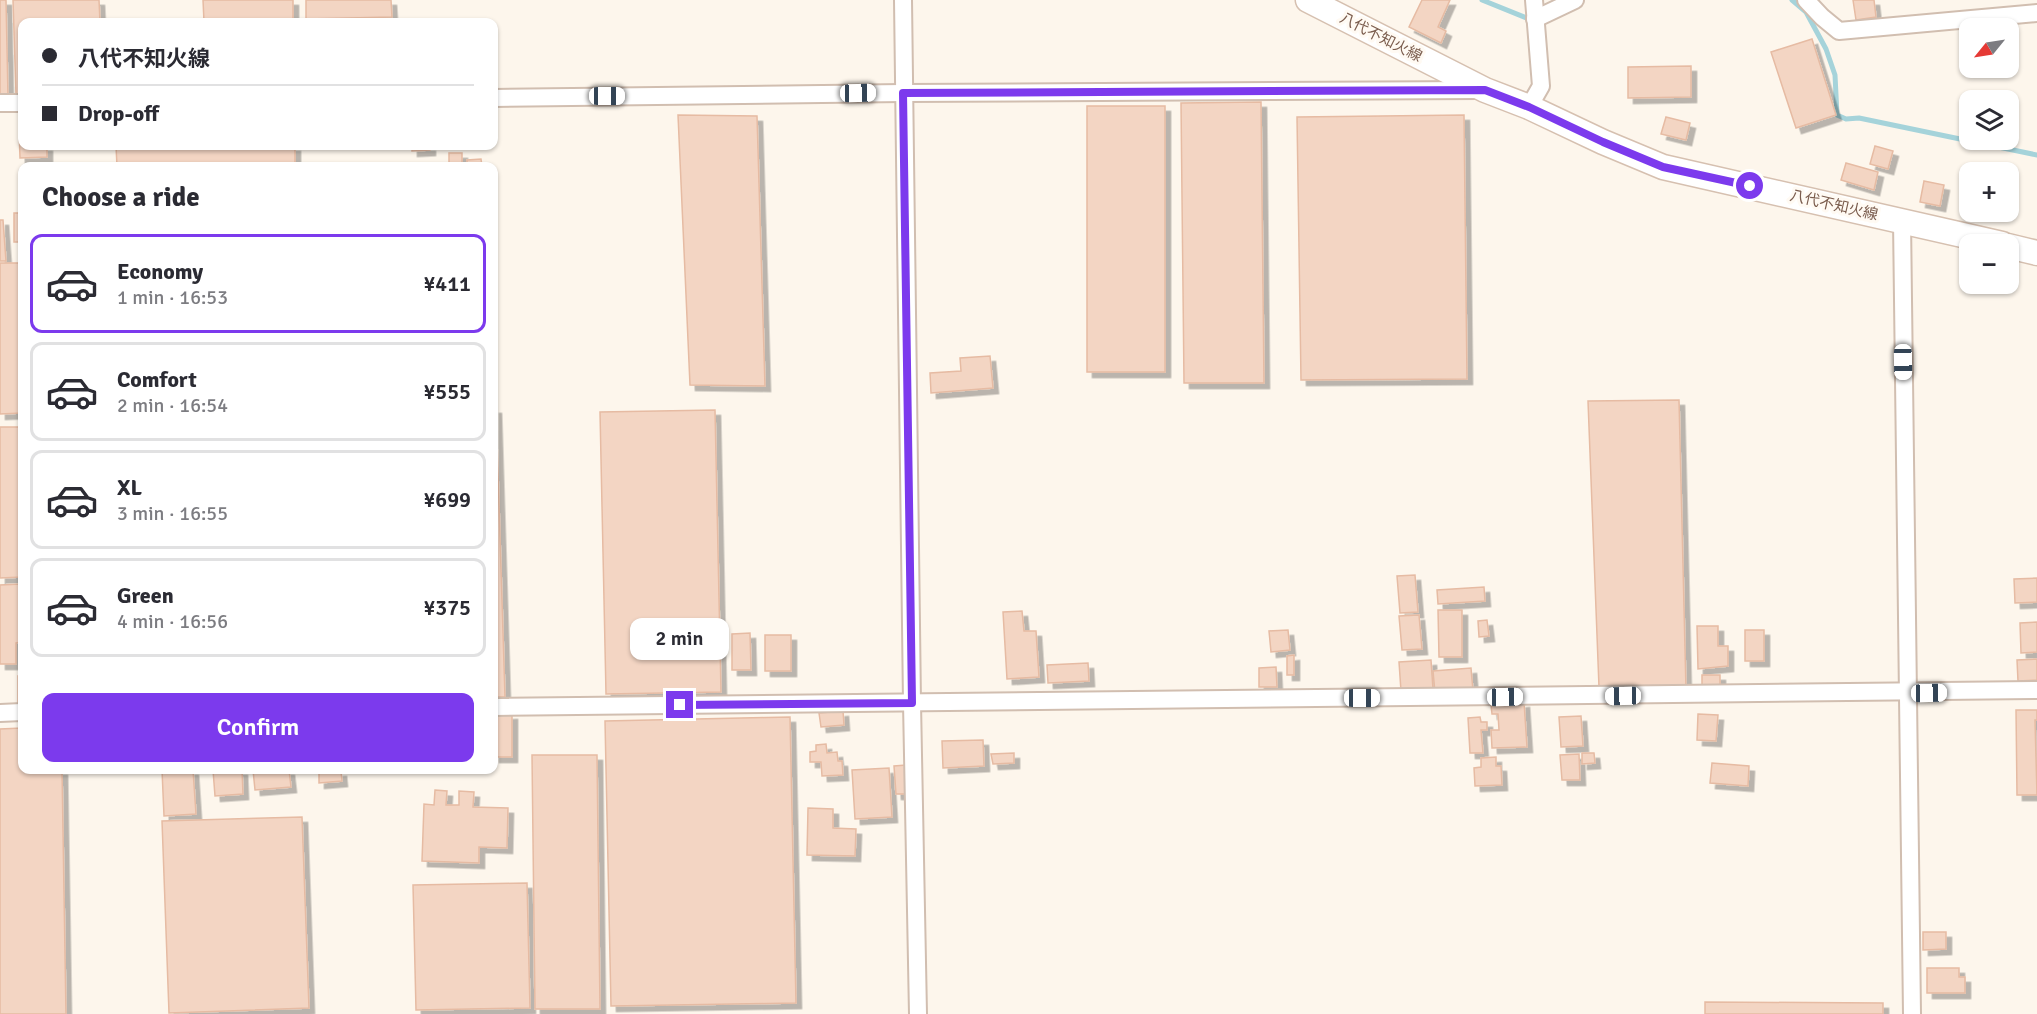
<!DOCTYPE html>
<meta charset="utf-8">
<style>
:root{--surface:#fff;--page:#f7f7f7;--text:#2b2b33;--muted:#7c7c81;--line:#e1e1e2;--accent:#7c3aed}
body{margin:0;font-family:Signika,"Noto Sans JP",sans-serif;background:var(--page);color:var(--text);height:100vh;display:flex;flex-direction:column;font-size:22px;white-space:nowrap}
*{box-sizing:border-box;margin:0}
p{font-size:20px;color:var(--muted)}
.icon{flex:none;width:33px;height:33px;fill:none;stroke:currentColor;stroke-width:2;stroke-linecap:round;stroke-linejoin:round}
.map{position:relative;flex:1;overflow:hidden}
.panel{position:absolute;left:18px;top:162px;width:480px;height:612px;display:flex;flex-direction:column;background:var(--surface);border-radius:12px;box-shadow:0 2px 4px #0004}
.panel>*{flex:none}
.top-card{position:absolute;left:18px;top:18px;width:480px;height:132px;border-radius:12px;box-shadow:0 2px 4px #0004;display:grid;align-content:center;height:132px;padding:0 24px;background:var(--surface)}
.needle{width:39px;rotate:240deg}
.controls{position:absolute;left:1959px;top:18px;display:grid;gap:12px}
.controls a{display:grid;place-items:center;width:60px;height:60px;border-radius:12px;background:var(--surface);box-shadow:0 2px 4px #0004;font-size:30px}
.end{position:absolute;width:27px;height:27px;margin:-14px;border:8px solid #7c3aed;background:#fff;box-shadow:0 0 0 3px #fff}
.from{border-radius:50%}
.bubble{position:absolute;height:42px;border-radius:12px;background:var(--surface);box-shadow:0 2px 4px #0004;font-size:20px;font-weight:600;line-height:42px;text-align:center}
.car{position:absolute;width:18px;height:36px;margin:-18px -9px;border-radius:8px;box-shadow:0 0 4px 2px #0007;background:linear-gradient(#fff 24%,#345 0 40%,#fff 0 76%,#345 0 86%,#fff 0)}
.top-card b{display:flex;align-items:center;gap:21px;height:57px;font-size:22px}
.top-card b+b{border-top:2px solid var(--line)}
.top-card i{width:15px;height:15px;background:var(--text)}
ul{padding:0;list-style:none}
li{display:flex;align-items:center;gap:18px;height:99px;margin:0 12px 9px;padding:0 12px;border:3px solid var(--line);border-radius:12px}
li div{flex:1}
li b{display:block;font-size:22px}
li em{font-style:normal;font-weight:600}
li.active{border-color:var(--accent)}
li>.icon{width:54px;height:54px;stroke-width:1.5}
h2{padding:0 24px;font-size:27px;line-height:72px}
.button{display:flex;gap:12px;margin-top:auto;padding:12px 24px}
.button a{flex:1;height:69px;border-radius:12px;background:var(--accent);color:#fff;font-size:24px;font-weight:600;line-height:69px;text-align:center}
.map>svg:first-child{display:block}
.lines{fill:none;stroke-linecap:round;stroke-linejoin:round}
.stream{stroke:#a5d3da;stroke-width:5}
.building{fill:#f3d5c3;stroke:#e6bba3;stroke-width:1.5;filter:url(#shadow)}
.minor-casing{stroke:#d1beb0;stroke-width:20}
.secondary-casing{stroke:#d6c0b0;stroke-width:27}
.minor{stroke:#fff;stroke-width:16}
.secondary{stroke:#fff;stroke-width:24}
.route{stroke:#7c3aed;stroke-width:8}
.labels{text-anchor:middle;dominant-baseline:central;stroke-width:6;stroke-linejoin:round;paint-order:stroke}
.street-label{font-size:15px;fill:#7a5c4d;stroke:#fffaf3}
</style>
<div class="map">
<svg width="2037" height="1014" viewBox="0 0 2037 1014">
<defs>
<filter id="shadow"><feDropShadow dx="5.5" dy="5.5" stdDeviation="0" flood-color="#0004"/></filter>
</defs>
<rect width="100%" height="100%" fill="#fdf6ec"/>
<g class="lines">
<g class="stream">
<path d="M1482,0L1529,19"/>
<path d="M1792,0L1806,12L1826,49L1835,75L1837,115L1846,119L1859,118L2037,155"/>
</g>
</g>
<g class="building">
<path d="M0,0H6L8,97H0Z"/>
<path d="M13,0H99L100,22H22V94L16,95Z"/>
<path d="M203,0H293V22H204Z"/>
<path d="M306,0H391L392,17L306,19Z"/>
<path d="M1422,0H1450L1438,27L1446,31L1441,43L1409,27Z"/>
<path d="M1853,0H1874L1876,17L1856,20Z"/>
<path d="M1812,39L1836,115L1796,128L1771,52Z"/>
<path d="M1691,66V97L1628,98V67Z"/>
<path d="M1261,102L1264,383H1184L1181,103Z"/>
<rect x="1087" y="106" width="78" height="266"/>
<path d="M678,115L757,116L765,386L690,385Z"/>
<path d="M1464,115L1467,379L1301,380L1297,117Z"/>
<path d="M1666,117L1690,123L1686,140L1661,134Z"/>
<path d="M19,129H22V146H47V157L20,158Z"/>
<path d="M116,146H295V166H117Z"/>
<path d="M412,146H430V150L412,151Z"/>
<path d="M1875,146L1893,151L1888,169L1870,164Z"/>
<path d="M449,153H462V166H438V164H449Z"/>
<path d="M481,159L482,166H467V160Z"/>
<path d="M1846,163L1878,172L1874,190L1841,180Z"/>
<path d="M1924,181L1944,185L1940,206L1920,202Z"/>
<rect x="14" y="213" width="8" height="29"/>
<path d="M0,220H3L6,261H0Z"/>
<path d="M0,263H22V413L0,414Z"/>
<path d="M990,356L993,388L931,393L930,373L961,371L960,358Z"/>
<path d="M1679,400L1686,690L1599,687L1588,401Z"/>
<path d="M494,408H496L505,697H494Z"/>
<path d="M715,410L721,692L606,694L600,412Z"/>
<path d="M0,427H22V577L0,578Z"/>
<path d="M1415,575L1418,612L1400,613L1397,576Z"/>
<path d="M2037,578V602L2015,603L2014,579Z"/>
<path d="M22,584V642L16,643V664H0V585Z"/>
<path d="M1484,587L1485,601L1438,604L1437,590Z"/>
<path d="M1438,610H1462V657H1439Z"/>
<path d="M1022,611L1024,631H1036L1039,677L1007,679L1003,612Z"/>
<path d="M1419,615L1422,649L1402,650L1399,616Z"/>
<path d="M1487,620L1489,636L1479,637L1478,621Z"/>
<path d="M2037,622V652L2021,653L2020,623Z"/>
<path d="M1697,626H1718V646H1728V666L1698,669Z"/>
<path d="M1288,630L1290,650L1271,652L1269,631Z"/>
<rect x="1745" y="630" width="19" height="31"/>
<path d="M750,633L751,670H732V634Z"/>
<rect x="765" y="635" width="26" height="36"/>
<path d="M1294,655V675H1287V656Z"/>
<path d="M2037,659V680L2018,681L2017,660Z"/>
<path d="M1431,660L1433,689L1401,691L1399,662Z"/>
<path d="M1088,663L1089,681L1048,683L1047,665Z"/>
<path d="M1276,667L1277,687H1259V668Z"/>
<path d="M1471,668L1473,691L1435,693L1433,671Z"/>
<rect x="1702" y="675" width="18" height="14"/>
<path d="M18,676H22V706L18,707Z"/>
<path d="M1524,702L1527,747L1492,748L1491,730H1499L1498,714H1492L1491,705Z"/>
<path d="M2016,710H2037V720H2035L2037,795H2017Z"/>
<path d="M843,711L844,725L821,727L819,713Z"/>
<path d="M512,714V757H494V715Z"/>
<path d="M1698,714L1718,715L1716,741L1697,740Z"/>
<path d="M1581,716L1583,746L1561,747L1559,717Z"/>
<path d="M790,717L796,1003L611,1006L605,721Z"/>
<path d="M1480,717L1481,722H1487V730H1481L1483,753H1470L1468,718Z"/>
<path d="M22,728V770H62L66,1014H0V729Z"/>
<path d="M983,740L984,766L943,768L942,741Z"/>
<path d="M826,744L827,753L837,752L838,761H842L843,775L822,776L821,762H810V752L816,751V745Z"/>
<path d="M1014,753V763L993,764L991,754Z"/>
<path d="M1582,753H1594L1595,763L1582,764Z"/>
<path d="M1579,754L1580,780H1562L1560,755Z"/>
<path d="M532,755H597L600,1009H535Z"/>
<path d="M1496,757V766H1501L1502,785L1475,786L1474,768L1481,767V758Z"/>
<path d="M1712,763L1749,766L1748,786L1710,783Z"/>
<path d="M906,765L908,794H896L894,766Z"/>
<path d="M889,768L892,817L855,819L852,770Z"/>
<path d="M162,770H193L196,814L164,816Z"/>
<path d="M213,770H242L243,794L215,796Z"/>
<path d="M253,770H289L291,787L255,790Z"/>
<path d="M341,771L342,781L319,783V772Z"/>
<path d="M435,790L447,791L446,805H459V791L474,792L473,807L508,808L507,848L479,847V863L422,861L424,804L434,805Z"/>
<path d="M808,808L833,809V828L856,829L855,856L807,855Z"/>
<path d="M302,817L309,1008L169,1013L162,821Z"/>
<path d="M527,883L530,1008L416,1010L413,885Z"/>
<path d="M1923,932H1946V949L1923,950Z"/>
<path d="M1927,968H1959V977H1965V993H1927Z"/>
<path d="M1705,1002L1883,1003V1014H1705Z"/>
</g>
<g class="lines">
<defs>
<g id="minor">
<path d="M903,0L912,703L918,1014"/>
<path d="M1806,0L1822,17L1839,31L2037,13"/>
<path d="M1535,19L1575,0"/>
<path d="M494,98L903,93L1480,90"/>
<path d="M0,103H22"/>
<path d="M1529,107L1541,86L1534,0"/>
<path d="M1902,220L1912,1014"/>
<path d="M494,707L2037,690"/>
<path d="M0,713L22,712"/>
</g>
<g id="secondary">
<path d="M1308,0L1485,90L1529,107L1603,142L1663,167L2002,244"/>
<path d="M2008,246L2037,253"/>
</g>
</defs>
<use href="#minor" class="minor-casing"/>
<use href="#secondary" class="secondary-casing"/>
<use href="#minor" class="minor"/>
<use href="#secondary" class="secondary"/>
</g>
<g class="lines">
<path class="route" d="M680,705L912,703L903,93L1485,90L1529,107L1603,142L1663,167L1750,186"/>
</g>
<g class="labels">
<g class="street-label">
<text transform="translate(1381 37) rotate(27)">八代不知火線</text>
<text transform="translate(1834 205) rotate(13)">八代不知火線</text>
</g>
</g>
</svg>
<div class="controls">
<a><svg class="needle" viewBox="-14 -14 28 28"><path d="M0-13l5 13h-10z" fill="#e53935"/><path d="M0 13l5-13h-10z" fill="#7c7c81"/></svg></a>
<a><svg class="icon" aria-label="layers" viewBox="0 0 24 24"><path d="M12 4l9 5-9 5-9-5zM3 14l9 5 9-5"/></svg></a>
<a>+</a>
<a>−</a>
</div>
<i class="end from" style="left:1750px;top:186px"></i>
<i class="end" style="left:680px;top:705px"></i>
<div class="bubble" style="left:630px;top:618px;width:99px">2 min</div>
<i class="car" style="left:858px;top:93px;rotate:89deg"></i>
<i class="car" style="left:607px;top:96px;rotate:90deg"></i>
<i class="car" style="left:1903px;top:362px;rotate:179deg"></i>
<i class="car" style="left:1929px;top:693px;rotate:89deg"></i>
<i class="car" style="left:1623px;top:696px;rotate:269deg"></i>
<i class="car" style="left:1505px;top:697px;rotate:89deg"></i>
<i class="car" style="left:1362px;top:698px;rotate:90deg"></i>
<div class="top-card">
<b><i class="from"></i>八代不知火線</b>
<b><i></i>Drop-off</b>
</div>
<section class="panel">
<h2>Choose a ride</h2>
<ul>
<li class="active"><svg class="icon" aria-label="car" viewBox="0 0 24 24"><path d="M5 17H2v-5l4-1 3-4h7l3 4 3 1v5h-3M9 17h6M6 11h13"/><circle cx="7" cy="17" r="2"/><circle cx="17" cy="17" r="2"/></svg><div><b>Economy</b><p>1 min · 16:53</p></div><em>¥411</em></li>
<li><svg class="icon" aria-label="car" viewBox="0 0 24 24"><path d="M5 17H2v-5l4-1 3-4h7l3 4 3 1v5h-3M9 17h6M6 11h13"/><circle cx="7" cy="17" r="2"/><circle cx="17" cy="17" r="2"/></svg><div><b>Comfort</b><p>2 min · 16:54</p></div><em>¥555</em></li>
<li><svg class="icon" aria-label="car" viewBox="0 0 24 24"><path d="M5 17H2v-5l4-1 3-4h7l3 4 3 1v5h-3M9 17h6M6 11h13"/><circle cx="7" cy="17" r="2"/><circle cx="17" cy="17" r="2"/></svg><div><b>XL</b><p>3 min · 16:55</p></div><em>¥699</em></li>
<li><svg class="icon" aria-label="car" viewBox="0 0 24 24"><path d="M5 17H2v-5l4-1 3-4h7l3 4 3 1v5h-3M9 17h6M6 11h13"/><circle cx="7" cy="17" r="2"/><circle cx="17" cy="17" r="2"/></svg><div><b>Green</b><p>4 min · 16:56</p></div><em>¥375</em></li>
</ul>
<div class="button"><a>Confirm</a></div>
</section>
</div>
